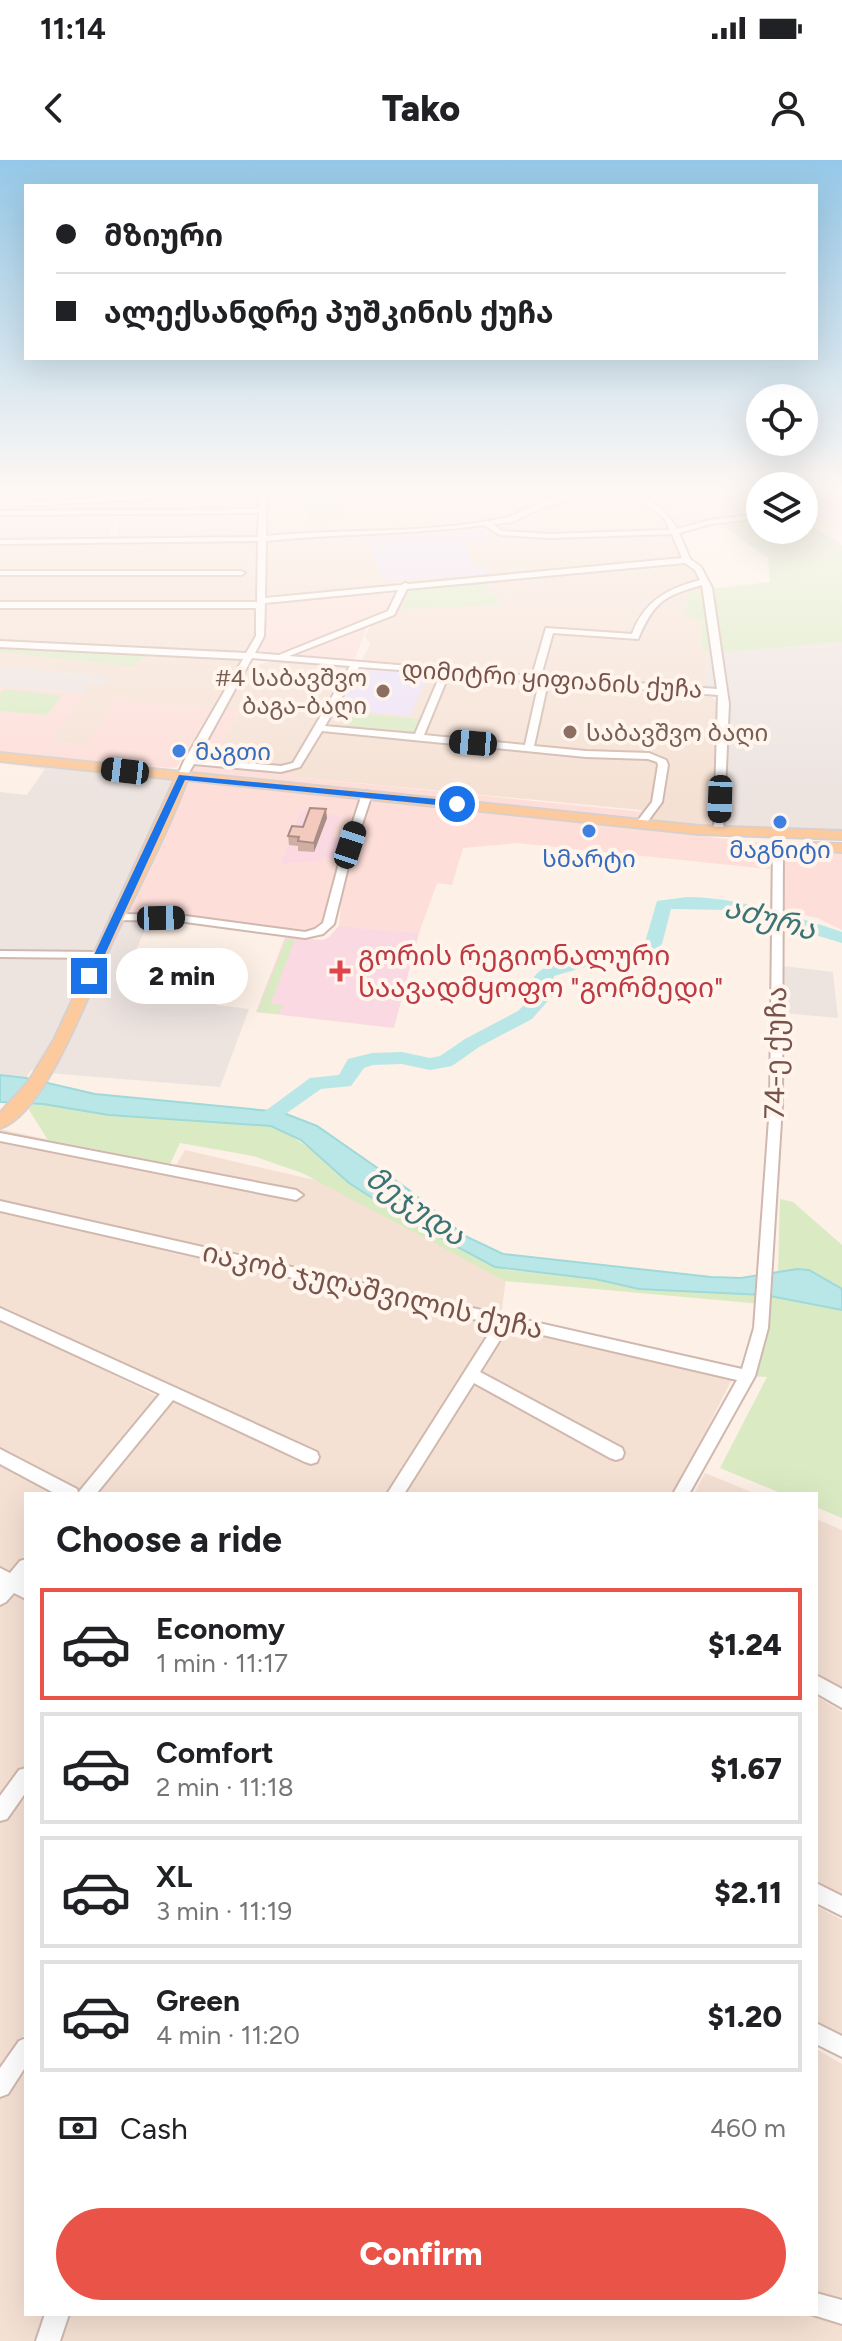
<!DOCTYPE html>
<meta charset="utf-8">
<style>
:root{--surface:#fff;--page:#f2f2f2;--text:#202124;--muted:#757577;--line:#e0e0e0;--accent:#e95348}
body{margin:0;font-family:Figtree,"Noto Sans Georgian",sans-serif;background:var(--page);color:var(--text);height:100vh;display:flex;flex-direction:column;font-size:30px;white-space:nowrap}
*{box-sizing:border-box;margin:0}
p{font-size:26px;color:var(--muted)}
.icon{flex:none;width:44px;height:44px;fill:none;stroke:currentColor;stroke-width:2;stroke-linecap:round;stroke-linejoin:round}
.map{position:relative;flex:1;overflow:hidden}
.panel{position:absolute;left:24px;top:1332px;width:794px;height:824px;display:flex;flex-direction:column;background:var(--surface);border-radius:0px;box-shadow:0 8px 32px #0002}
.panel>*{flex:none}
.banner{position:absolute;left:24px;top:24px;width:794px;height:176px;border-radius:0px;box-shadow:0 8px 32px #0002;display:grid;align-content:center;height:176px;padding:0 32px;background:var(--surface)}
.fabs{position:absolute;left:746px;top:224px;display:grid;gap:16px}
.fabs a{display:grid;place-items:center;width:72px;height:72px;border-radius:50%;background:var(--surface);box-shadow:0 8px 32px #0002;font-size:40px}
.end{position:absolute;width:36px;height:36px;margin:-18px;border:10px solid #1a73e8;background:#fff;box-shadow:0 0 0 4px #fff}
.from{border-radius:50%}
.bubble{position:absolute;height:56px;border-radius:28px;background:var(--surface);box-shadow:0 8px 32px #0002;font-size:26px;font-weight:800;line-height:56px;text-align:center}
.car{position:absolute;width:24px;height:48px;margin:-24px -12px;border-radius:10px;box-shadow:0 0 6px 2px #0007;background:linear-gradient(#222 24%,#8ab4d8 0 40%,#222 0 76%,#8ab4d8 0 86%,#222 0)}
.banner b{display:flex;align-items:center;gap:28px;height:76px;font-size:30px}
.banner b+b{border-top:2px solid var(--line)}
.banner i{width:20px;height:20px;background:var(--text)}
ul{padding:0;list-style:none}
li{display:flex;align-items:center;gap:24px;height:112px;margin:0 16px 12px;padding:0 16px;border:4px solid var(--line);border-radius:0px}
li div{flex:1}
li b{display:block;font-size:30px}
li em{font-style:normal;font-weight:800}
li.active{border-color:var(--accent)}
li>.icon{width:72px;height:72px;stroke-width:1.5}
h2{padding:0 32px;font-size:36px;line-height:96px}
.pay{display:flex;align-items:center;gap:20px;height:88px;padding:0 32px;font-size:30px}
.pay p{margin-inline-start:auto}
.action{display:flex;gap:16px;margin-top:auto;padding:16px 32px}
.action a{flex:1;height:92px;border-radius:48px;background:var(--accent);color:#fff;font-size:32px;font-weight:800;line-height:92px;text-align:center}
.status{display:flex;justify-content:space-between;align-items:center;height:56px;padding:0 40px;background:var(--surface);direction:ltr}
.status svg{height:22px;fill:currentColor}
header{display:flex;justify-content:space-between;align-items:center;height:104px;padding:0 32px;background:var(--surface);font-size:36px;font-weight:800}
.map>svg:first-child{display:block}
.residential{fill:#f5e1d4;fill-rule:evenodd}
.commercial{fill:#fdded9}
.industrial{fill:#ede4e0}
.education{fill:#ede2f9}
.medical{fill:#fbd9e2}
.green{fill:#daebc4}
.water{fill:#b9e7e7;stroke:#9fd9d9;stroke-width:2}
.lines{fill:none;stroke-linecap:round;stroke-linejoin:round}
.river{fill:#b9e7e7;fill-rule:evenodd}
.minor-casing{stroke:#d1b8ae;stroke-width:4}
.major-casing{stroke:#d9cfcc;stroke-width:4}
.minor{fill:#fff;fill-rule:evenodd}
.major{fill:#fdca9d;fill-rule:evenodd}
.wall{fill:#d1aea3}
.shaded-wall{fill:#aa8d84}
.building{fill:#f3cabd;stroke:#aa8d84;stroke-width:2}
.route{fill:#1a73e8}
.education-dot{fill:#8d6e63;stroke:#fff5ed;stroke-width:3}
.shop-dot{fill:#3f7fe0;stroke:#fff5ed;stroke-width:3}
.health-dot{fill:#e0444e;stroke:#fff5ed;stroke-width:3}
.labels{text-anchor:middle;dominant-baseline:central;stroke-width:8;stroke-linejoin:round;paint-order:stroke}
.far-education-label{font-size:24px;fill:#785e54;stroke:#fff5ed;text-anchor:end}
.far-street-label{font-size:24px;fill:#77534a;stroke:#fff5ed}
.far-shop-label{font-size:24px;fill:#366cbe;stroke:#fff5ed}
.health-label{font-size:28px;fill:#be3a42;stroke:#fff5ed;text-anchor:start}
.street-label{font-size:28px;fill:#77534a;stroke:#fff5ed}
.water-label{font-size:30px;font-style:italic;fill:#3a7475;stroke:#fff5ed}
</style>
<div class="status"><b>11:14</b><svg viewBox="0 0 49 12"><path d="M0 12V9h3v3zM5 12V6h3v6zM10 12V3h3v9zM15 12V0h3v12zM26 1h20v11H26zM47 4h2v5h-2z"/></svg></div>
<header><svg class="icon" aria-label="back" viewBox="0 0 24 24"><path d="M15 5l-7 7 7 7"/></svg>Tako<svg class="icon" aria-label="person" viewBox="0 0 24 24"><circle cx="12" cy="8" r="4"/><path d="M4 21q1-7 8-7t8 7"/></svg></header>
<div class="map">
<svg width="842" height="2181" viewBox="0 0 842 2181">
<rect width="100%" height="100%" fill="#fdf0e6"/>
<g class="residential">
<path d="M0,332H120V337L0,345Z"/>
<path d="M127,332H260L259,350L199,351V333L127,336Z"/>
<path d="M266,332H630L645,347L666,359L682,396L680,399L506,416L400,422L386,430L264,439ZM374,375L490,380H465L472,406Z"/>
<path d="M636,332H760V355L675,369L669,357Z"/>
<path d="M116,353L109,380L0,382V354Z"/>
<path d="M259,353L257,378L115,379L122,354Z"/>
<path d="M256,381L258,382L256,440L248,445L0,444V384Z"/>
<path d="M686,401L701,415L702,430L687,435L686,458L702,461V489L707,490L705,531L362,501L370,484L365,476L371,465L397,450L407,427Z"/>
<path d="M0,446L258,447L257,472L249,493L243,496L0,482Z"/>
<path d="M0,486L237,499L240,500L212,549L115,540L85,585L51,582L89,524L111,516L0,507Z"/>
<path d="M271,501L712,537L720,544L715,668L641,661V650L294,617L288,612L210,604L239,551L223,549L236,526L249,508ZM356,509L410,556L336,548Z"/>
<path d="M0,969L175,1007L185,990L319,1021L506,1119L501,1155L0,1042Z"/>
<path d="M0,1050L480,1160L488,1166L486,1176L387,1334H89L177,1230L0,1147Z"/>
<path d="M0,1160L157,1236L81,1329L73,1330L0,1289Z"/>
<path d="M511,1167L727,1214L731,1221L674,1334H400L505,1169Z"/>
<path d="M0,1302L58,1334H26V1393L10,1413L0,1410Z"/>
<path d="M705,1313L756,1334H694Z"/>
<path d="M816,1359L842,1370V1537L816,1521Z"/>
<path d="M11,1432L26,1441V1610L0,1645V1440Z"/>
<path d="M816,1536L842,1552V1742L816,1728Z"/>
<path d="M26,1626V1872L0,1910V1662Z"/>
<path d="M816,1746L842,1760V1876L816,1862Z"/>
<path d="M816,1889L842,1904V2181H61L70,2154H816Z"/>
<path d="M26,1894V2154H51L40,2181H0V1932Z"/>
</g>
<g class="commercial">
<path d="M399,433L390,451L286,493L260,491L268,442Z"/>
<path d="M363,466L366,469L363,479L354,500L294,495Z"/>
<path d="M0,526L83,533L52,582L85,585L115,539L212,549L176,608L0,595Z"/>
<path d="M223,549L239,550L211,604L288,612L294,617L644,652L641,661L193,616L186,612Z"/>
<path d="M194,621L357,639L361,643L332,722L322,763L316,769L304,772L123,754L186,622Z"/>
<path d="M376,640L763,683L769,688L770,709L517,683L463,688L452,725L437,723L419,773L339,766L344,714L369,644Z"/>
<path d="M785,690L842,692V770L818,758L784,751Z"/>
</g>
<g class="industrial">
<path d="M842,482V672L725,669L722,665L727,543L717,531H705L707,490L732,492Z"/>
<path d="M0,507L111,516L106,526L89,524L83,533L0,526Z"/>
<path d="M0,603L168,619L174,620L175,625L39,909L31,910L26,918L0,915V632L27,635L45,609Z"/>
<path d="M149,761L118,830L206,838L217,845L249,849L220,927L49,913L121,762Z"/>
<path d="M783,806L833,812L838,858L782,853Z"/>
</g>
<g class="education">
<path d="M489,368L491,380L465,381L472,405H485L489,415L383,420L367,379L374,375Z"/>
<path d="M361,507L429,513L410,556L335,549L356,509Z"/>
</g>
<g class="medical">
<path d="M301,651L339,656L333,677L343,679L338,695L316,701L281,704Z"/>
<path d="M339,766L419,773L394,868L256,852L285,777L323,780L329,777Z"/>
</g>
<g class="green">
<path d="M176,337L188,340L187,345L176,349L0,352V347Z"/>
<path d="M348,344L341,360L307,361L306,345Z"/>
<path d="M760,358V370H804V361L842,385V482L732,492L702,490V461L686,458L687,434L702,430L770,422L768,398L719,363Z"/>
<path d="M483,422L501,445L402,449L410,429Z"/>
<path d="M0,487L146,496L132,506L0,492Z"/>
<path d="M4,529L62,535L47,555L0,551V534Z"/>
<path d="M351,553L420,559L414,573L344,567Z"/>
<path d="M286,779H295L271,843L283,845L279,854L257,852Z"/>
<path d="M43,944L109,955L257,963L283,970L320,996L507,1110L595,1119L640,1129L765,1135L842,1150V1358L816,1347V1334H783L720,1308L767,1217L747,1216L763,1144L505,1121L302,1013L253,996L180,983L170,1004L48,980L29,950L31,945Z"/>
<path d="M780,1039L793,1042L842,1085V1129L797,1109L778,1112Z"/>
</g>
<path class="water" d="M0,915L26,918L95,934L281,952L317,966L409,1030L465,1076L503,1094L711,1117L741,1118L797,1109L809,1110L842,1129V1150L765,1135L639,1129L595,1119L495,1107L405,1059L349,1023L301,980L271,966L109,955L43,944L0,942Z"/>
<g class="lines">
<path class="river" d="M687,737C742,738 791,755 842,772V783L732,750L671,749L662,784L639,803L602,802L554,816L555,833L532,859L479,887L452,906L430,910L402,904L373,905L364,908L351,926L321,929L274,962H260L257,957L310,918L339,915L348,899L372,893L402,892L430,898L440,896L465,879L518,851L537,832L534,817C550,796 605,792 630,793L645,782L657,741Z"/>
<defs>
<g id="minor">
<path d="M195,332H227L223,334L28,346L24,344L28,342Z"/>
<path d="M260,332H338L334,334L267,337L266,376C345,368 426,375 504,358C514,356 523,350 532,346C550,338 579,330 598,332L542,348L512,362L493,364L502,371L550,374L670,370L665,359L631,332C646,332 670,355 677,369L710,360L760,354V358L711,364L679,373L690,399L701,407L712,428L729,544L723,672L719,673L714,670L718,535L548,522L534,586L586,591L649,593L666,600L668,605L662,642L645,665L641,666L636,663L652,642L658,605L657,602L648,599L586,597L322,571L300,607L281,612L194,604L185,619H179L177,617L184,601L243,499L0,487V481L246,493L256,476V448H0V442H257L258,381L0,384V380L258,377L259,353L0,355V351L259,349ZM484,365L500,375L550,378L672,374L682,398L409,424L405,423L401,425L265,438L266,381C339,373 412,375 484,365ZM685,403L695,410L700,420C667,429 644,441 632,474L546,468L532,516L289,496L394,455L407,429ZM702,425L717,529L541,516L553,473L638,479C654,442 663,436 702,425ZM398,430L388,451L279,495L255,493L264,476L265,443ZM252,498L350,506L293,603L281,606L197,599ZM359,507L441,513L415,574L325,566ZM449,514L539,522L525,585L424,575Z"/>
<path d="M830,332H839L804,350V345Z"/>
<path d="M0,411H241L245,413L241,415H0Z"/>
<path d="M367,631L372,634L348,707L334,764L323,774L305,778L178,761L117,760L111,757L117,754L178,755L305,772L315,769L323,763L338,707L362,634Z"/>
<path d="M778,681L783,684L782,945L768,1168L755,1216L689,1334H673L737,1220L508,1167L480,1212L622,1288L624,1293L622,1298L616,1300L610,1298L474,1223L404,1334H387L495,1164L0,1051V1041L742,1209L754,1168L770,945L773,684Z"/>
<path d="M0,791L98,792L104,795L98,798L0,797Z"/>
<path d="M0,973L296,1030L303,1035L296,1040L0,981Z"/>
<path d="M0,1148L317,1292L319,1297L317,1302L311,1304L305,1302L173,1240L96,1334H56L0,1304V1289L77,1329L78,1333L160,1234L0,1160Z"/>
<path d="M26,1399V1418L24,1421L26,1422V1439L14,1433L6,1442L0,1445V1408L10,1413L20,1401Z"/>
<path d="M816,1515L842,1529V1548L816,1533Z"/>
<path d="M26,1608V1632L7,1659L0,1661V1636L19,1610Z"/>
<path d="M816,1723L842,1736V1756L816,1743Z"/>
<path d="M816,1863L842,1876V1897L816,1884Z"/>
<path d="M26,1878V1906L8,1934L0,1937V1908L19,1881Z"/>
<path d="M816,2133L842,2140V2164L810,2154H816Z"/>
<path d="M45,2154H69L60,2181H36Z"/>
</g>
<g id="major">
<path d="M0,593L699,666L842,671V679L699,674L187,620C166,676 138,728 112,782C92,824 46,954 0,968V953L29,921L54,880L175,619L0,601Z"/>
<path d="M812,683L842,684V692L807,690V684Z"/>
</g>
</defs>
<use href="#minor" class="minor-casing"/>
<use href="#major" class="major-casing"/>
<use href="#minor" class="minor"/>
<use href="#major" class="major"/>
</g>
<path class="wall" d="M327,658L314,692L298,691V686L289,685L288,676L303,667Z"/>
<path class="shaded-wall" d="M326,649L327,658L314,692V683Z"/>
<path class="building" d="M310,648L326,649L314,683L298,681L299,677L288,676L292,666L303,667Z"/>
<linearGradient id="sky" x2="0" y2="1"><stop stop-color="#95c8e8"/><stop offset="0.52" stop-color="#fef8f4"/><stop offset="1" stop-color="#fef8f4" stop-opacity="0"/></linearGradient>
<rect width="842" height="637" fill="url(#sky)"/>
<path class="route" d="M179,615L457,641L462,644L457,647L185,620L95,816L85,819L84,816Z"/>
<g class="education-dot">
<circle cx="383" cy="531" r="8"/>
<circle cx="570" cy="572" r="8"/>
</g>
<g class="shop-dot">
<circle cx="179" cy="591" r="8"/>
<circle cx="780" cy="662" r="8"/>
<circle cx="589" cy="671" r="8"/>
</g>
<path class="health-dot" d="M336 799h8v8h8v8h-8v8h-8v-8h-8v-8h8z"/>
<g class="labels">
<g class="far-education-label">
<text x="367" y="517">#4 საბავშვო<tspan x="367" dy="28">ბაგა-ბაღი</tspan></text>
<text x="586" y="572" text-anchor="start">საბავშვო ბაღი</text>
</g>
<g class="far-street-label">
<text transform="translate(552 519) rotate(4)">დიმიტრი ყიფიანის ქუჩა</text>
</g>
<g class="far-shop-label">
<text x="195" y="591" text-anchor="start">მაგთი</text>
<text x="780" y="689">მაგნიტი</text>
<text x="589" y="698">სმარტი</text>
</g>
<g class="health-label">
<text x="358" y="795">გორის რეგიონალური<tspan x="358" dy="32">საავადმყოფო "გორმედი"</tspan></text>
</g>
<g class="street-label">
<text transform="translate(775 893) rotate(-89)">74-ე ქუჩა</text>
<text transform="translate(373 1130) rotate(13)">იაკობ ჯუღაშვილის ქუჩა</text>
</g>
<g class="water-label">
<text transform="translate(770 758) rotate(15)">აძურა</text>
<text transform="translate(416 1046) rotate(35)">მეჯუდა</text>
</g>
</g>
</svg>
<div class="fabs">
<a><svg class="icon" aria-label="locate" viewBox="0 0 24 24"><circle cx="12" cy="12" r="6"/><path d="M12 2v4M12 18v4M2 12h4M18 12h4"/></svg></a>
<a><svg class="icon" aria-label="layers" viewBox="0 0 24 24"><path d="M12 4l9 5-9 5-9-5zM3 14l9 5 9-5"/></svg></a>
</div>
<i class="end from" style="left:457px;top:644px"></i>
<i class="end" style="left:89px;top:816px"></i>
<div class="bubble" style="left:116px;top:788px;width:132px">2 min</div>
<i class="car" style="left:473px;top:583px;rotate:275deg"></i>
<i class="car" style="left:125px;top:611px;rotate:277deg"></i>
<i class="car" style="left:720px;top:639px;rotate:182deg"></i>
<i class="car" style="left:350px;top:685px;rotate:18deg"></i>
<i class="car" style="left:161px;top:758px;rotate:89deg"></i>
<div class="banner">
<b><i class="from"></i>მზიური</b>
<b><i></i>ალექსანდრე პუშკინის ქუჩა</b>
</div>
<section class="panel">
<h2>Choose a ride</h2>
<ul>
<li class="active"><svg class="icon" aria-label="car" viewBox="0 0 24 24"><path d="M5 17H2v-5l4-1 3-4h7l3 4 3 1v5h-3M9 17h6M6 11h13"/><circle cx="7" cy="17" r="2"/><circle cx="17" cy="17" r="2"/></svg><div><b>Economy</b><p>1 min · 11:17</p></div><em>$1.24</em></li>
<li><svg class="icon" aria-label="car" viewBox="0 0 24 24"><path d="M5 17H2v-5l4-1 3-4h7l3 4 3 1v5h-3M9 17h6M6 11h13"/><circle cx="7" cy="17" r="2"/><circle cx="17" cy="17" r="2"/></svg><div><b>Comfort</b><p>2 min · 11:18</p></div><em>$1.67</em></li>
<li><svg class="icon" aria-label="car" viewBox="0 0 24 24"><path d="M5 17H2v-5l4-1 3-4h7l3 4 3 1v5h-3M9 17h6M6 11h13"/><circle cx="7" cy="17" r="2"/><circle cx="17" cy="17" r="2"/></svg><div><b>XL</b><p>3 min · 11:19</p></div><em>$2.11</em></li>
<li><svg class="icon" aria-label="car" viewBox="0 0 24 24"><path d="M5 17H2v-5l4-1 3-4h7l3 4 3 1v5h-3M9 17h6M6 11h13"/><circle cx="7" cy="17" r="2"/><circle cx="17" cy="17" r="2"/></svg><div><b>Green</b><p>4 min · 11:20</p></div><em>$1.20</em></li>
</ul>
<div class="pay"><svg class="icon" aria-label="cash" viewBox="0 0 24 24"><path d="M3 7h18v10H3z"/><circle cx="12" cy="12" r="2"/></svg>Cash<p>460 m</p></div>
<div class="action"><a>Confirm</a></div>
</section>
</div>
